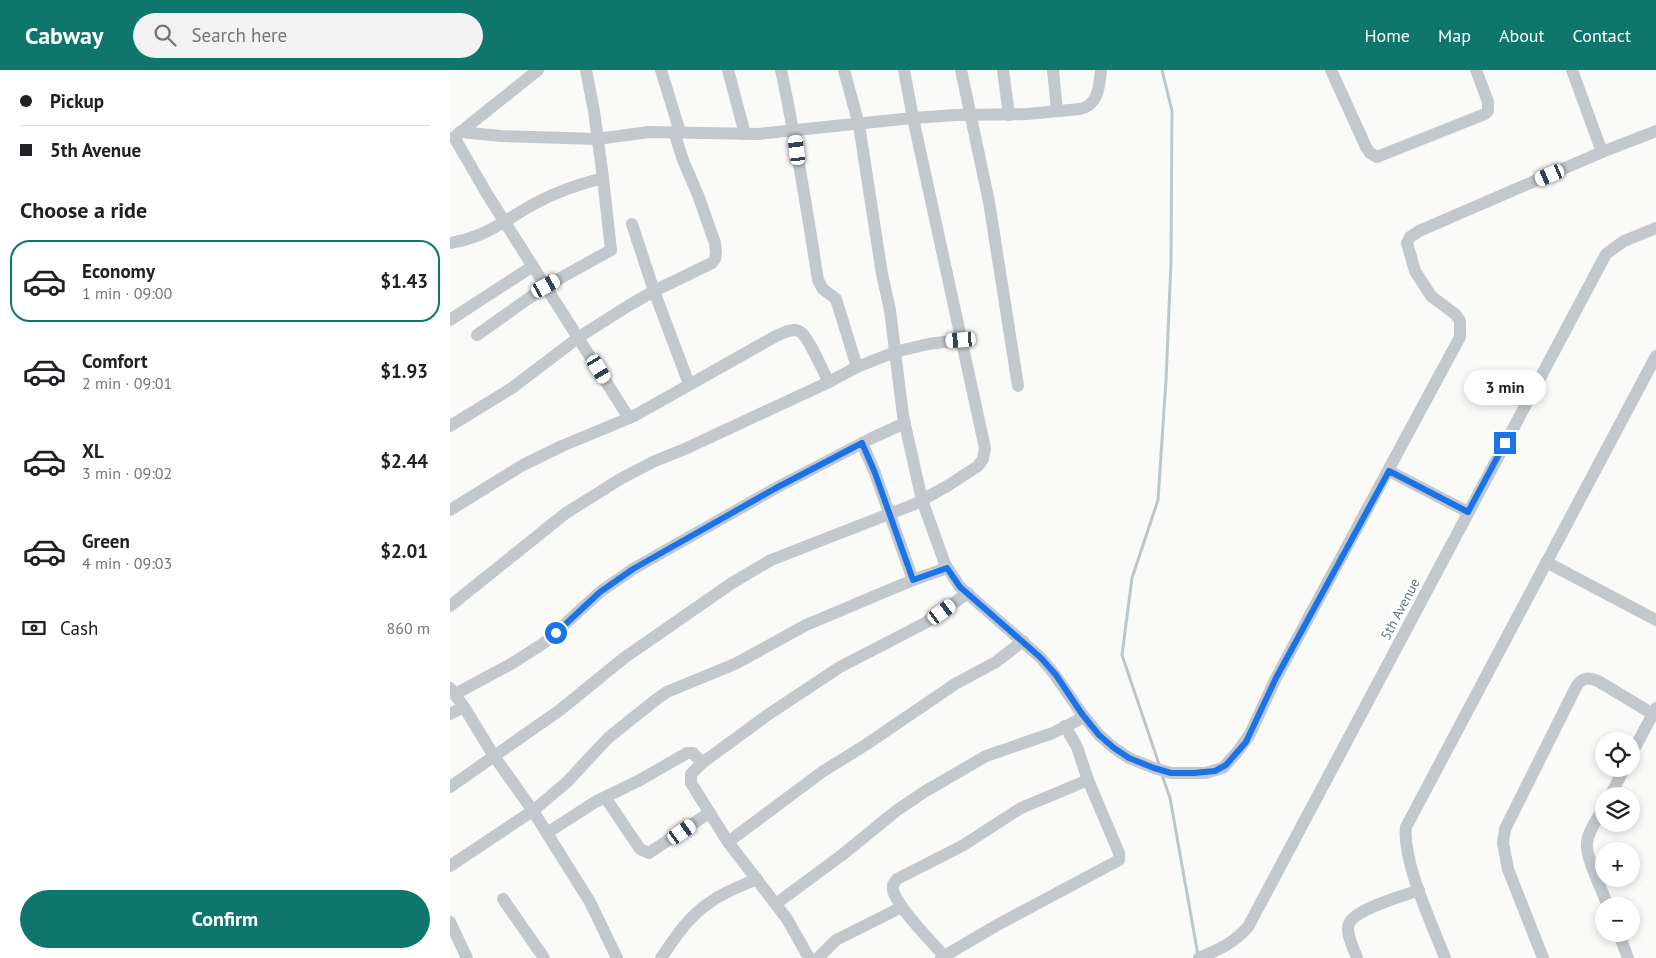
<!DOCTYPE html>
<meta charset="utf-8">
<style>
:root{--surface:#fff;--page:#f2f2f2;--text:#202124;--muted:#757577;--line:#e0e0e0;--accent:#0f766e}
body{margin:0;font-family:"PT Sans",sans-serif;background:var(--page);color:var(--text);height:100vh;display:flex;flex-direction:column;font-size:19px;white-space:nowrap}
*{box-sizing:border-box;margin:0}
p{font-size:16px;color:var(--muted)}
.icon{flex:none;width:28px;height:28px;fill:none;stroke:currentColor;stroke-width:2;stroke-linecap:round;stroke-linejoin:round}
.map{position:relative;flex:1;overflow:hidden}
.side{display:flex;flex-direction:column;background:var(--surface);width:450px}
.side>*{flex:none}
.banner{display:grid;align-content:center;height:110px;padding:0 20px;background:var(--surface)}
.controls{position:absolute;left:1145px;top:662px;display:grid;gap:10px}
.controls a{display:grid;place-items:center;width:45px;height:45px;border-radius:50%;background:var(--surface);box-shadow:0 2px 8px #0003;font-size:25px}
.end{position:absolute;width:22px;height:22px;margin:-11px;border:6px solid #1a73e8;background:#fff;box-shadow:0 0 0 2px #fff}
.from{border-radius:50%}
.bubble{position:absolute;height:35px;border-radius:18px;background:var(--surface);box-shadow:0 2px 8px #0003;font-size:16px;font-weight:800;line-height:35px;text-align:center}
.car{position:absolute;width:15px;height:30px;margin:-15px -8px;border-radius:6px;box-shadow:0 0 4px 1px #0007;background:linear-gradient(#fff 24%,#345 0 40%,#fff 0 76%,#345 0 86%,#fff 0)}
.banner b{display:flex;align-items:center;gap:18px;height:48px;font-size:19px}
.banner b+b{border-top:1px solid var(--line)}
.banner i{width:12px;height:12px;background:var(--text)}
ul{padding:0;list-style:none}
li{display:flex;align-items:center;gap:15px;height:82px;margin:0 10px 8px;padding:0 10px;border:2px solid transparent;border-radius:20px}
li div{flex:1}
li b{display:block;font-size:19px}
li em{font-style:normal;font-weight:800}
li.on{border-color:var(--accent)}
li>.icon{width:45px;height:45px;stroke-width:1.5}
h2{padding:0 20px;font-size:22px;line-height:60px}
.pay{display:flex;align-items:center;gap:12px;height:55px;padding:0 20px;font-size:19px}
.pay p{margin-inline-start:auto}
.button{display:flex;gap:10px;margin-top:auto;padding:10px 20px}
.button a{flex:1;height:58px;border-radius:30px;background:var(--accent);color:#fff;font-size:20px;font-weight:800;line-height:58px;text-align:center}
header{display:flex;align-items:center;gap:30px;box-sizing:border-box;height:70px;padding:0 25px;background:var(--accent);color:#fff}
header strong{font-size:24px}
nav{display:flex;gap:28px;margin-inline-start:auto;font-size:18px}
.search{width:350px;height:45px;background:var(--page);display:flex;align-items:center;gap:12px;box-sizing:border-box;padding:0 18px;border-radius:28px;color:var(--muted);font-size:19px}
main{display:flex;flex:1;min-height:0}
.map>svg:first-child{display:block}
.lines{fill:none;stroke-linecap:round;stroke-linejoin:round}
.stream{stroke:#bbc7cb;stroke-width:3}
.minor{stroke:#c3c8cc;stroke-width:12}
.route{stroke:#1a73e8;stroke-width:6}
.labels{text-anchor:middle;dominant-baseline:central;stroke-width:5;stroke-linejoin:round;paint-order:stroke}
.street-label{font-size:14px;fill:#657683;stroke:#fff}
</style>
<header>
<strong>Cabway</strong>
<div class="search"><svg class="icon" aria-label="search" viewBox="0 0 24 24"><circle cx="10" cy="10" r="6"/><path d="M15 15l6 6"/></svg>Search here</div>
<nav><a>Home</a><a>Map</a><a>About</a><a>Contact</a></nav>
</header>
<main>
<section class="side">
<div class="banner">
<b><i class="from"></i>Pickup</b>
<b><i></i>5th Avenue</b>
</div>
<h2>Choose a ride</h2>
<ul>
<li class="on"><svg class="icon" aria-label="car" viewBox="0 0 24 24"><path d="M5 17H2v-5l4-1 3-4h7l3 4 3 1v5h-3M9 17h6M6 11h13"/><circle cx="7" cy="17" r="2"/><circle cx="17" cy="17" r="2"/></svg><div><b>Economy</b><p>1 min · 09:00</p></div><em>$1.43</em></li>
<li><svg class="icon" aria-label="car" viewBox="0 0 24 24"><path d="M5 17H2v-5l4-1 3-4h7l3 4 3 1v5h-3M9 17h6M6 11h13"/><circle cx="7" cy="17" r="2"/><circle cx="17" cy="17" r="2"/></svg><div><b>Comfort</b><p>2 min · 09:01</p></div><em>$1.93</em></li>
<li><svg class="icon" aria-label="car" viewBox="0 0 24 24"><path d="M5 17H2v-5l4-1 3-4h7l3 4 3 1v5h-3M9 17h6M6 11h13"/><circle cx="7" cy="17" r="2"/><circle cx="17" cy="17" r="2"/></svg><div><b>XL</b><p>3 min · 09:02</p></div><em>$2.44</em></li>
<li><svg class="icon" aria-label="car" viewBox="0 0 24 24"><path d="M5 17H2v-5l4-1 3-4h7l3 4 3 1v5h-3M9 17h6M6 11h13"/><circle cx="7" cy="17" r="2"/><circle cx="17" cy="17" r="2"/></svg><div><b>Green</b><p>4 min · 09:03</p></div><em>$2.01</em></li>
</ul>
<div class="pay"><svg class="icon" aria-label="cash" viewBox="0 0 24 24"><path d="M3 7h18v10H3z"/><circle cx="12" cy="12" r="2"/></svg>Cash<p>860 m</p></div>
<div class="button"><a>Confirm</a></div>
</section>
<div class="map">
<svg width="1206" height="888" viewBox="0 0 1206 888">
<rect width="100%" height="100%" fill="#fafaf8"/>
<g class="lines">
<g class="stream">
<path d="M710,697L672,585L682,508L708,430L716,310L721,192L722,41L712,0"/>
<path d="M712,705L720,728L748,885"/>
</g>
<g class="minor">
<path d="M211,0L230,62"/>
<path d="M278,0L295,64"/>
<path d="M331,0C346,69 357,140 368,210L373,219L386,229L407,297"/>
<path d="M394,0L409,55L432,204L440,240L453,346L472,430L495,494L510,517L591,588L605,605L632,644L649,665L664,678L679,688L704,698L721,703H755L773,698L788,681L800,664L826,608L1010,267V251L1005,244L981,226L965,201L957,173L960,167L969,161L1152,82L1206,61"/>
<path d="M511,0L539,132L568,316"/>
<path d="M553,0L559,45"/>
<path d="M603,0L607,41"/>
<path d="M881,0L916,77L920,83L927,87L1035,44L1038,41V32L1026,0"/>
<path d="M1122,0L1152,82"/>
<path d="M10,62L51,66L147,69L199,62L308,64L463,48L506,45L577,44L630,39C649,35 649,16 651,0"/>
<path d="M8,64L88,0"/>
<path d="M4,67L37,124L179,348"/>
<path d="M182,154L204,221L239,314"/>
<path d="M0,173C37,167 53,151 84,134C106,122 129,114 153,108"/>
<path d="M0,250L83,196"/>
<path d="M27,265L96,216L161,180L153,108L144,41L136,0"/>
<path d="M0,356L62,318L129,267L178,236L204,221L262,193L265,189L266,183L265,173L248,125L233,90L224,62"/>
<path d="M412,373L425,403L463,510"/>
<path d="M939,401L1018,442"/>
<path d="M0,440L73,395L112,376L184,346L326,266C333,263 341,258 349,261C358,265 373,302 379,312"/>
<path d="M1096,492L1206,550"/>
<path d="M0,536L116,443L172,408L205,391L237,378L379,312L407,297L445,282L478,274L511,270"/>
<path d="M0,618L14,637L44,686L83,741L140,832L167,888"/>
<path d="M5,624L61,594L94,573L150,522L183,499L326,418L422,368L455,353"/>
<path d="M0,644L14,637"/>
<path d="M1181,685L1206,638"/>
<path d="M0,717L110,640L174,588L282,513L321,490L465,434L499,415L528,396L533,389L535,378L463,48L454,0"/>
<path d="M1160,726L1174,699"/>
<path d="M155,727L190,779L199,783L259,743"/>
<path d="M1154,737C1148,748 1138,761 1137,773C1135,787 1153,822 1158,836"/>
<path d="M97,763L145,732L190,710L237,683H243L252,693"/>
<path d="M278,772L372,702L417,674L505,614L546,592L573,571"/>
<path d="M0,796L84,740L117,712L158,668L208,628L217,622L287,593L356,555L463,510L497,498"/>
<path d="M53,829L94,888"/>
<path d="M327,833L392,785L446,741L474,722L536,686L603,663L634,647"/>
<path d="M0,852L17,888"/>
<path d="M1169,864L1178,888"/>
<path d="M494,886C482,872 446,836 443,820C442,815 444,813 447,809L512,776L571,738L638,710"/>
<path d="M211,888C225,868 238,847 259,833C273,822 291,816 307,809"/>
<path d="M359,888L337,849L278,772L241,713V704L252,693L319,644L390,597L475,553L518,523"/>
<path d="M368,888L386,870L452,837"/>
<path d="M491,888L549,854L669,790V783L638,710L627,677L615,656"/>
<path d="M749,888C768,880 784,873 798,857L1156,184L1174,171L1206,158"/>
<path d="M907,888C904,879 895,863 899,854C904,839 954,826 969,820"/>
<path d="M995,888C982,854 952,791 956,757L1206,286"/>
<path d="M1093,888L1058,799L1053,773L1055,759L1126,617C1132,607 1138,607 1148,611L1203,644"/>
</g>
</g>
<g class="lines">
<path class="route" d="M106,563L150,522L183,499L326,418L412,373L425,403L463,510L497,498L510,517L591,588L606,605L632,644L649,665L664,678L679,688L704,698L721,703H744L765,701L776,695L796,672L826,608L939,401L1018,442L1055,373"/>
</g>
<g class="labels">
<g class="street-label">
<text transform="translate(950 539) rotate(-62)">5th Avenue</text>
</g>
</g>
</svg>
<div class="controls">
<a><svg class="icon" aria-label="locate" viewBox="0 0 24 24"><circle cx="12" cy="12" r="6"/><path d="M12 2v4M12 18v4M2 12h4M18 12h4"/></svg></a>
<a><svg class="icon" aria-label="layers" viewBox="0 0 24 24"><path d="M12 4l9 5-9 5-9-5zM3 14l9 5 9-5"/></svg></a>
<a>+</a>
<a>−</a>
</div>
<i class="end from" style="left:106px;top:563px"></i>
<i class="end" style="left:1055px;top:373px"></i>
<div class="bubble" style="left:1014px;top:300px;width:82px">3 min</div>
<i class="car" style="left:347px;top:80px;rotate:353deg"></i>
<i class="car" style="left:1100px;top:105px;rotate:247deg"></i>
<i class="car" style="left:96px;top:216px;rotate:61deg"></i>
<i class="car" style="left:511px;top:270px;rotate:266deg"></i>
<i class="car" style="left:149px;top:299px;rotate:149deg"></i>
<i class="car" style="left:492px;top:542px;rotate:54deg"></i>
<i class="car" style="left:232px;top:762px;rotate:55deg"></i>
</div>
</main>
